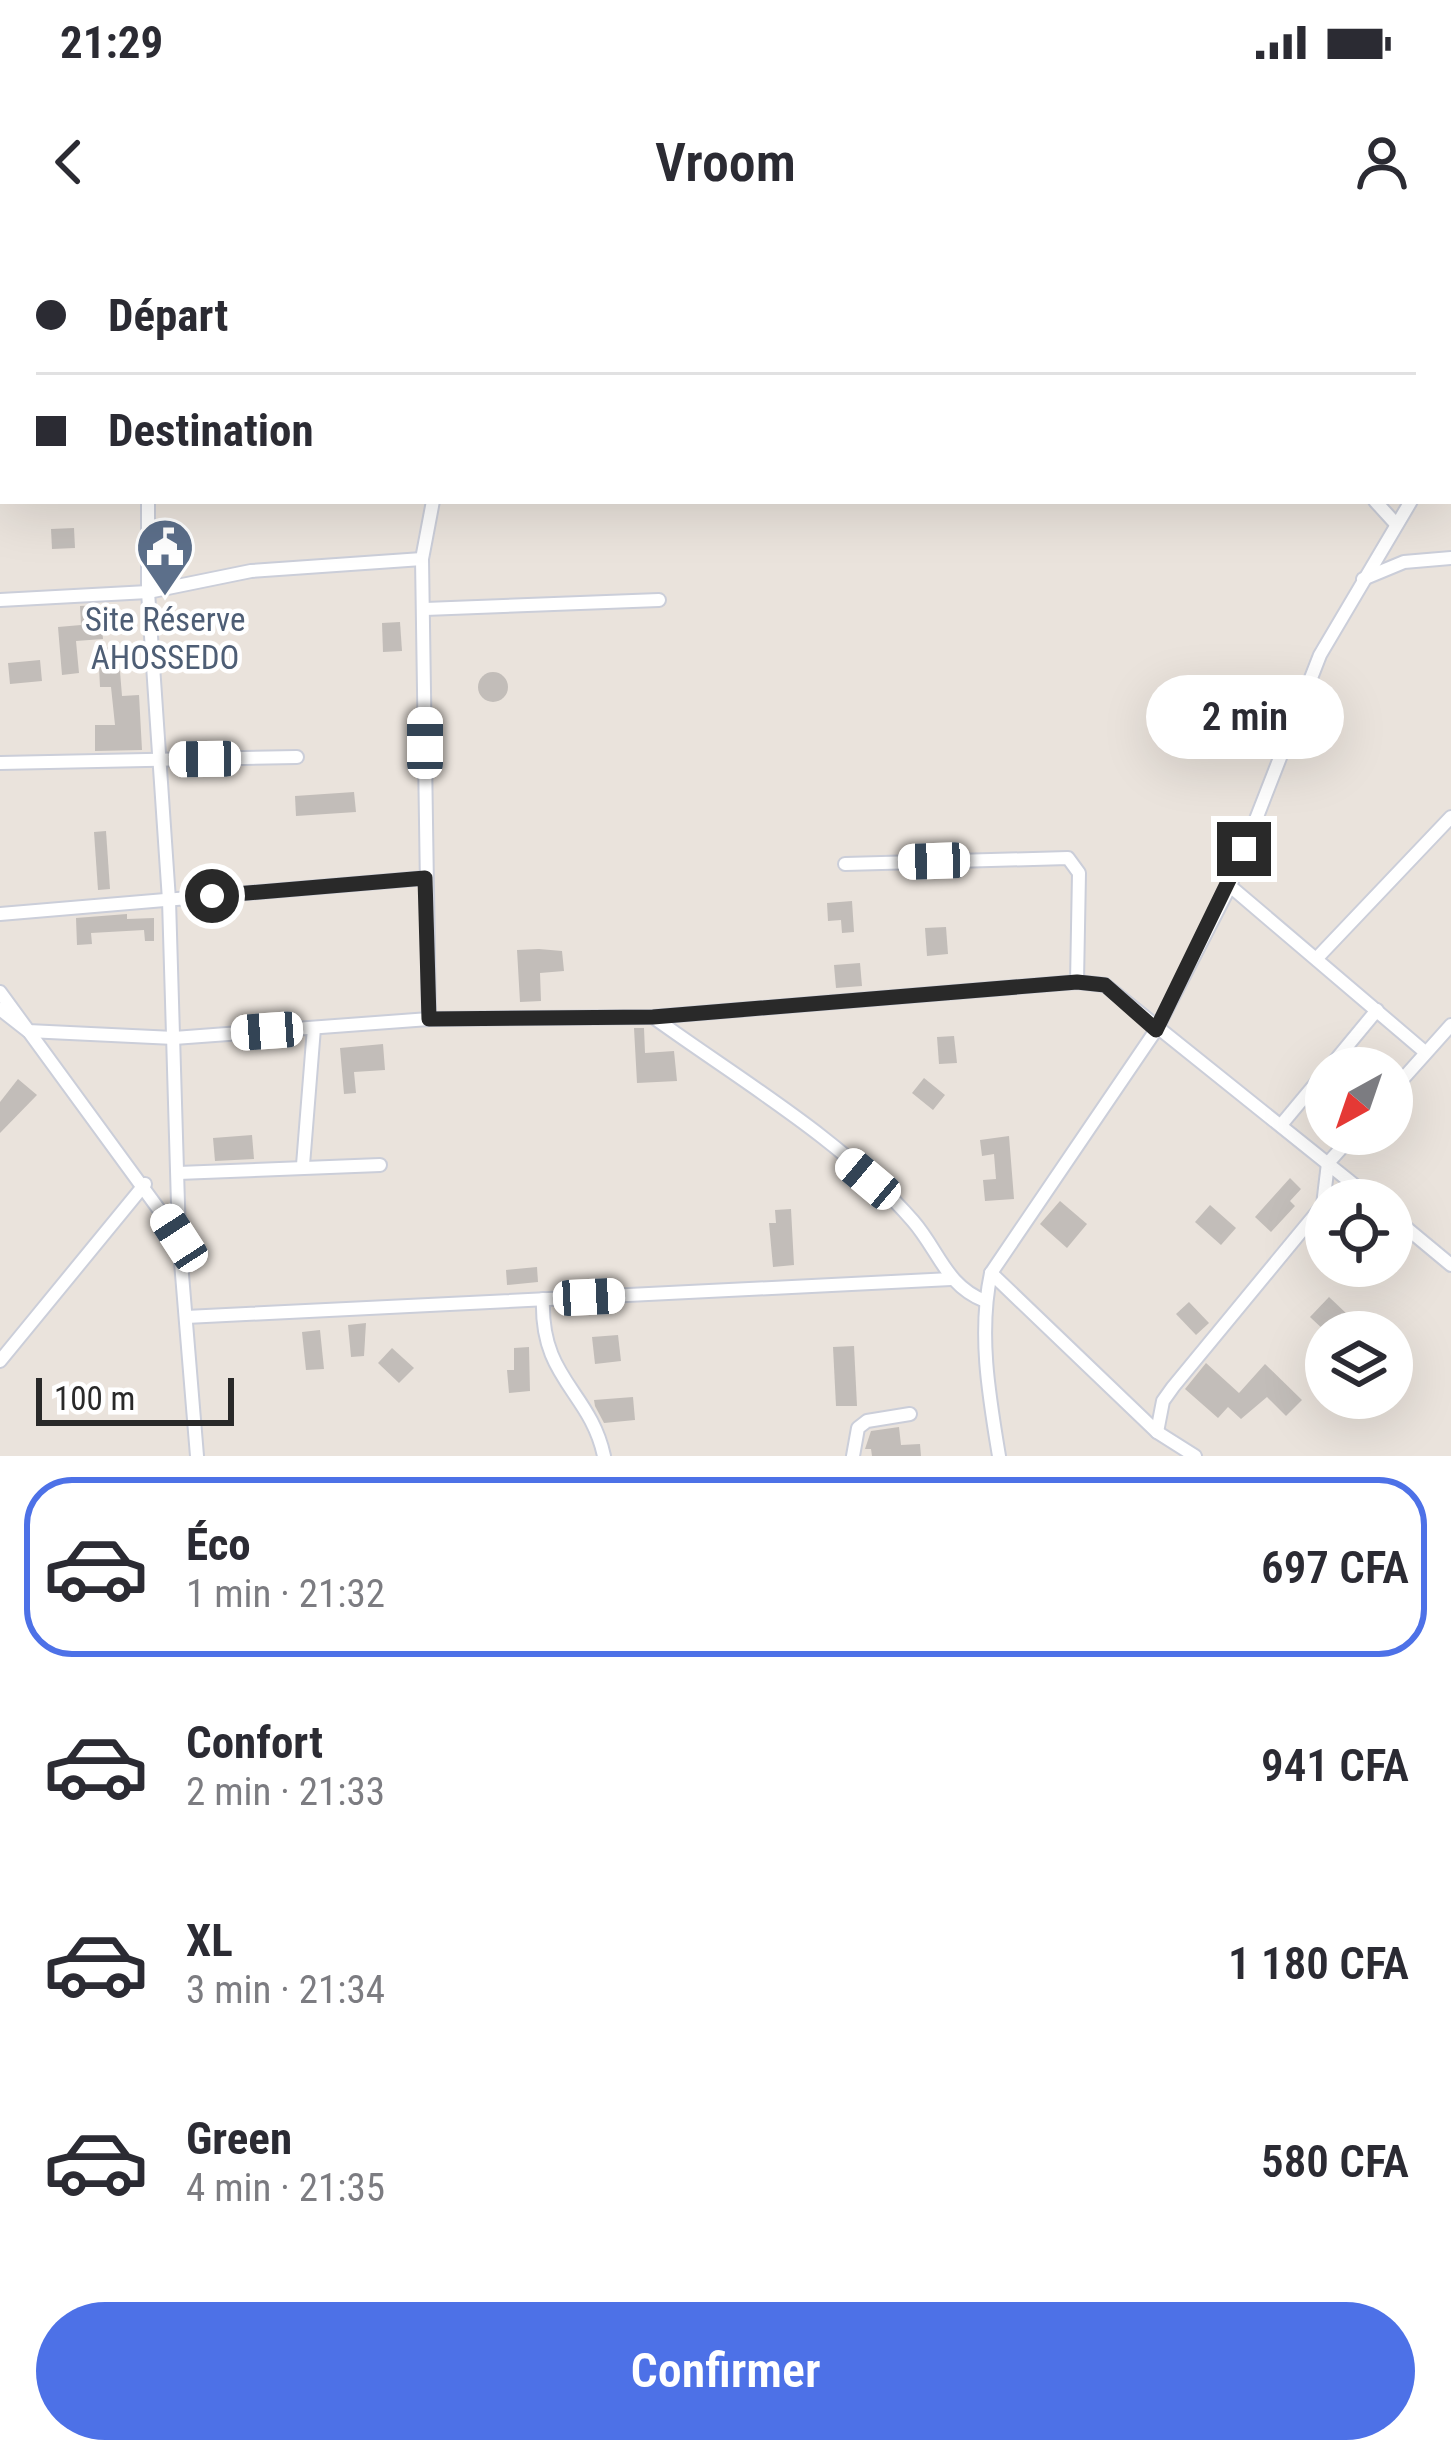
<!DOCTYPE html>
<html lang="fr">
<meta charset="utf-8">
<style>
:root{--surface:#fff;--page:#f2f2f3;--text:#2b2b33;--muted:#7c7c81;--line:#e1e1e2;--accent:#4d71e7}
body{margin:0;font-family:"Roboto Condensed",sans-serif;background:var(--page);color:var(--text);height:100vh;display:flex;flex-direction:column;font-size:45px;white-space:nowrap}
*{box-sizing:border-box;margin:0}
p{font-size:39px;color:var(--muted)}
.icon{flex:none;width:66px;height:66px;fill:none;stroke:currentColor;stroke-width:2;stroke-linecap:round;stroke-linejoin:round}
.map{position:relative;height:1216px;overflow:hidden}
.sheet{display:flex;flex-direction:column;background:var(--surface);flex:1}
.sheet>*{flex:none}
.guide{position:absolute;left:0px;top:0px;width:1452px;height:264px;box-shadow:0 12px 48px #0002;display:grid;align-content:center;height:264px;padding:0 36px;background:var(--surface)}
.needle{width:78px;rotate:220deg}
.fabs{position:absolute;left:1305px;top:807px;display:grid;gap:24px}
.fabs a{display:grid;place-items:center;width:108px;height:108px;border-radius:50%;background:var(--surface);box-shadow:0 12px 48px #0002;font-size:60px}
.scale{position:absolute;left:36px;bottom:30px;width:198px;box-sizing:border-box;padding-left:12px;border:6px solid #292929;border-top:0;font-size:33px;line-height:42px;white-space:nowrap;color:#292929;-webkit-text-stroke:9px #fff;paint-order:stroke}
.end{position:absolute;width:54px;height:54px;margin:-27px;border:15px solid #292929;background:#fff;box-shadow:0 0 0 6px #fff}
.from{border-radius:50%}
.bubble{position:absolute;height:84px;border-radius:42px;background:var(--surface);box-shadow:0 12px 48px #0002;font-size:39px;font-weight:600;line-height:84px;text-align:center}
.car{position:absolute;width:36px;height:72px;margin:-36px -18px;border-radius:15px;box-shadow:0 0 9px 3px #0007;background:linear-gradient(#fff 24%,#345 0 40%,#fff 0 76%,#345 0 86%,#fff 0)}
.guide b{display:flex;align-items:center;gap:42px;height:114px;font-size:45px}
.guide b+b{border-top:3px solid var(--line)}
.guide i{width:30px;height:30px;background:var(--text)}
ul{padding:21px 0 0;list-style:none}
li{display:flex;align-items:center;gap:36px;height:180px;margin:0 24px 18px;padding:0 12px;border:6px solid transparent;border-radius:48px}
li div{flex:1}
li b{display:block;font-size:45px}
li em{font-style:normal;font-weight:600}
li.selected{border-color:var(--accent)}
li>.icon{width:108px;height:108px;stroke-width:1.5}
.button{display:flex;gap:24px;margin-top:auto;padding:24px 36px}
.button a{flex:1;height:138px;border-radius:72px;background:var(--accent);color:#fff;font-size:48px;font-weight:600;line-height:138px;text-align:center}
.status{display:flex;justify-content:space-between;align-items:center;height:84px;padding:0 60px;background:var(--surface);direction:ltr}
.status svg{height:33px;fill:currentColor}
header{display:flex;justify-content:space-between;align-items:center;height:156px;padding:0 36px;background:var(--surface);font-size:54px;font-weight:600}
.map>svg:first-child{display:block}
.building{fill:#c2bdb9}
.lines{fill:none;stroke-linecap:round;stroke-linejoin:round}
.minor-casing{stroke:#cbced9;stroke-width:16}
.minor{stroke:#fff;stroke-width:12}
.route{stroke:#292929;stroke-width:15}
.labels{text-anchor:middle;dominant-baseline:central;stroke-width:9;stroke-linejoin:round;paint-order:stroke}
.service-label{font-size:33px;fill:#4e5e75;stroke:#fff}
</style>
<div class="status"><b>21:29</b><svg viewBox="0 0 49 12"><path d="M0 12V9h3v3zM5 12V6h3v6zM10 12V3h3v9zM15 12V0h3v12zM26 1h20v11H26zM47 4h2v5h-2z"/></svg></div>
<header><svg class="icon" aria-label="back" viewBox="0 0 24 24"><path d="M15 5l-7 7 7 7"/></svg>Vroom<svg class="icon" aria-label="person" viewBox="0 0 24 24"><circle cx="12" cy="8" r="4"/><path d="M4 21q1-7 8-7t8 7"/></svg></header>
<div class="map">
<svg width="1451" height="1216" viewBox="0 0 1451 1216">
<rect width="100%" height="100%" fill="#eae3dc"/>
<g class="building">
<path d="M74,288L75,308L52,309L51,289Z"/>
<path d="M100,365L103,399L76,401L79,433L62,435L58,387L81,385L80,366Z"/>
<path d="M400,382L402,411L383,412L382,383Z"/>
<path d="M118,407L122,456L139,455L142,510L95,511V485H115L111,447H100L98,408Z"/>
<path d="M40,420L42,441L10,444L8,423Z"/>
<circle cx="493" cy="447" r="15"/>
<path d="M354,552L356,572L296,576L295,556Z"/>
<path d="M106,591L110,649L98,650L94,592Z"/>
<path d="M852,661L854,692L842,693L841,680L828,681L827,663Z"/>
<path d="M127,674V679L154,678V701H145L144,690L91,693L92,704L77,705L76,678Z"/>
<path d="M946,687L948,714L927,716L925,688Z"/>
<path d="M539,709L562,711L564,731L540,733L541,761L520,762L517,710Z"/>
<path d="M860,723L862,746L836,748L834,725Z"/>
<path d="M634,788H644L645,813L674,811L677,841L637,843Z"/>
<path d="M954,796L957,823L939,824L937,797Z"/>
<path d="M383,804L385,830L354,832L356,853L344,854L340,808Z"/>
<path d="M924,838L945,855L933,870L912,853Z"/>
<path d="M18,839L37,855L0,893V862Z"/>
<path d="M252,895L254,919L215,921L213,898Z"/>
<path d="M1009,896L1014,959L985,961L983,940L996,939L994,914L982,916L980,900Z"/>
<path d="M1290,938L1301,949L1290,961L1295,966L1271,992L1255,977Z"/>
<path d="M1060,961L1087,984L1067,1008L1040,984Z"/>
<path d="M1210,965L1236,988L1221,1005L1195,982Z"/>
<path d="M791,969L794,1025L773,1027L769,983H776L775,970Z"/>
<path d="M537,1027L538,1042L507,1045L506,1030Z"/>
<path d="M1329,1057L1347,1074L1326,1092L1310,1077Z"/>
<path d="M1189,1062L1209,1083L1196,1095L1176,1074Z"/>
<path d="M366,1083L364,1116L351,1117L348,1085Z"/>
<path d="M320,1090L324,1129L306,1130L302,1092Z"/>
<path d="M618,1095L621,1121L595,1124L592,1097Z"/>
<path d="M854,1106L857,1166H836L833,1107Z"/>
<path d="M529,1107L530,1151L509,1153L507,1130H514V1108Z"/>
<path d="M392,1108L414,1128L399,1143L378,1123Z"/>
<path d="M1206,1123L1239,1153L1265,1124L1302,1160L1286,1176L1267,1157L1241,1179L1228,1167L1218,1178L1185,1149Z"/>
<path d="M633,1157L635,1180L604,1183L595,1166L594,1160Z"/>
<path d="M899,1187L901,1205L920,1204L921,1216H872L871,1209H865L871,1191Z"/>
</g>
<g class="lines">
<defs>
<g id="minor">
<path d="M139,0V3"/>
<path d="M1449,33H1451"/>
<path d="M0,75H3"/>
<path d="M0,142L3,145"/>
<path d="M1449,203L1451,200"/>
<path d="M148,261V352L169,660L179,998L197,1216"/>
<path d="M1375,261L1396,284"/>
<path d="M1363,339L1404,322L1451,318"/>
<path d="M0,360L148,352L251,331L422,319"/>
<path d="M425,369L659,360"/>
<path d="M0,523L297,517"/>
<path d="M845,624L1068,618L1079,633L1077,742"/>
<path d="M1230,646L1425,812"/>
<path d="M0,674L425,638"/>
<path d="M1317,718L1451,577"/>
<path d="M0,752L179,997"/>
<path d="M0,769L28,791L174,798L429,779L653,777L1077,742L1105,745L1373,960"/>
<path d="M653,777C740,840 843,900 913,981C939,1011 946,1046 985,1061"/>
<path d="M429,779L422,319L433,261"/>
<path d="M1329,828L1377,770"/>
<path d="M1392,851L1451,785"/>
<path d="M1281,885L1326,831"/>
<path d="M303,925L314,788"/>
<path d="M178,933L380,925"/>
<path d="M1392,976L1451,1025"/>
<path d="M991,1033L1157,1192L1195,1216"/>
<path d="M543,1059C540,1139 590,1151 604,1216"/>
<path d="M186,1077L951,1039"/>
<path d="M0,1121L145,944"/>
<path d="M1157,1192L1163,1161L1173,1147L1323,965L1328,923L1354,894"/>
<path d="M853,1216L858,1188L867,1181L910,1174"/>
<path d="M999,1216C989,1156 978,1093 991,1033L1156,790L1230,646L1320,415L1411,261"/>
</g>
</defs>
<use href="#minor" class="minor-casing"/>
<use href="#minor" class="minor"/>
</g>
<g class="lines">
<path class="route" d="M212,656L425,638L429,779L653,777L1077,742L1105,745L1156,790L1244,609"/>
</g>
<defs>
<symbol id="civic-pin" viewBox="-11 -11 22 30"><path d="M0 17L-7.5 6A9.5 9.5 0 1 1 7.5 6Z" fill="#5c6f8a" stroke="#fff"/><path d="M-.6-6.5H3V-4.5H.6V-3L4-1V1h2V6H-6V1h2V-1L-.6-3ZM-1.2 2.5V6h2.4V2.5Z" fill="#fff"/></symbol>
</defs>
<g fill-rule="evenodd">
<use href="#civic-pin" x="132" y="274" width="66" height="90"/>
</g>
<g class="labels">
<g class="service-label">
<text x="165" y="379">Site Réserve<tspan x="165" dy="38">AHOSSEDO</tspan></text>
</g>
</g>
</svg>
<div class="fabs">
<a><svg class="needle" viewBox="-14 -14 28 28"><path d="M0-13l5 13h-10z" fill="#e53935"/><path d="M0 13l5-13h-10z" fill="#7c7c81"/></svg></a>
<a><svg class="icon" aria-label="locate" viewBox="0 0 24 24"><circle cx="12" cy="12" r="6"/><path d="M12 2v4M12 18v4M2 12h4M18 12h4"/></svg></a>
<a><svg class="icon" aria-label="layers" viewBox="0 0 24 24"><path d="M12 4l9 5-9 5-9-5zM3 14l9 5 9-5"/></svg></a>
</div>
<div class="scale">100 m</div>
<i class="end from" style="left:212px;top:656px"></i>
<i class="end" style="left:1244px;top:609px"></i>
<div class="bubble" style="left:1146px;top:435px;width:198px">2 min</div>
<i class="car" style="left:425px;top:503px;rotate:0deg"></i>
<i class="car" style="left:205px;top:519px;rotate:269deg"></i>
<i class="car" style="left:934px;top:621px;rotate:268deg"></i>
<i class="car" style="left:267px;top:791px;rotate:266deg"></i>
<i class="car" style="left:868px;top:939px;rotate:310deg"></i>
<i class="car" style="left:179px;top:998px;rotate:327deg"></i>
<i class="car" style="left:589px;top:1057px;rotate:87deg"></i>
<div class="guide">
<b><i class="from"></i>Départ</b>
<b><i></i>Destination</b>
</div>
</div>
<section class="sheet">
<ul>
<li class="selected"><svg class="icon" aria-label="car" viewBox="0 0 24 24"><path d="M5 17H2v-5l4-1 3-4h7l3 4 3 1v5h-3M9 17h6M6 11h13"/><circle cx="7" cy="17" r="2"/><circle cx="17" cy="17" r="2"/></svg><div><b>Éco</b><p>1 min · 21:32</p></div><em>697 CFA</em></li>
<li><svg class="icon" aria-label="car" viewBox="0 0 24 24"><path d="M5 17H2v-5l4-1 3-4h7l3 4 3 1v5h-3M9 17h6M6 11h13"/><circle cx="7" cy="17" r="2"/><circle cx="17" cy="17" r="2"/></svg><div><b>Confort</b><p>2 min · 21:33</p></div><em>941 CFA</em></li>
<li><svg class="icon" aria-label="car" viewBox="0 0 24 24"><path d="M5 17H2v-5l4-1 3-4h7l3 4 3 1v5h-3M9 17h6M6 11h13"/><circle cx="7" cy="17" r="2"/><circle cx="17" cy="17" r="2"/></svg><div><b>XL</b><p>3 min · 21:34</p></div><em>1 180 CFA</em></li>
<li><svg class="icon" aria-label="car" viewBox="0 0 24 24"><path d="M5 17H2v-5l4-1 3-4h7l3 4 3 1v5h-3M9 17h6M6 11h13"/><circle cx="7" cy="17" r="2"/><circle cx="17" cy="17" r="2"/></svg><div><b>Green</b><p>4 min · 21:35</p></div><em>580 CFA</em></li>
</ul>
<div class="button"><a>Confirmer</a></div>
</section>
